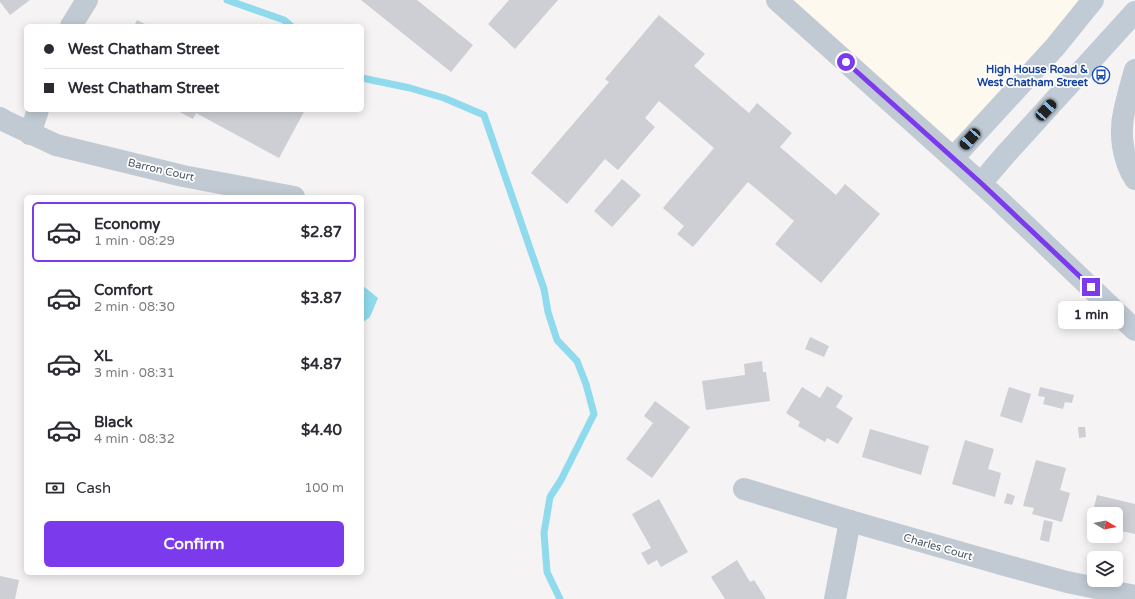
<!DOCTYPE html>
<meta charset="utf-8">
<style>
:root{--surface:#fff;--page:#f7f7f7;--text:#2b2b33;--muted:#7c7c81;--line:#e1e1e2;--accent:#7c3aed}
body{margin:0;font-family:"Varela Round",sans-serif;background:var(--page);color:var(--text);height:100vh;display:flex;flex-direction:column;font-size:15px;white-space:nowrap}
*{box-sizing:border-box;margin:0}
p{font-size:13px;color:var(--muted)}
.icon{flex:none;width:22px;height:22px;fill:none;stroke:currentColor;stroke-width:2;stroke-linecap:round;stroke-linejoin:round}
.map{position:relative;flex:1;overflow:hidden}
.side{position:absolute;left:24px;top:195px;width:340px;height:380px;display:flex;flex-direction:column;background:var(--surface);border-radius:6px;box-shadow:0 2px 10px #0003}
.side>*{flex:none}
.guide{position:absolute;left:24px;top:24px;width:340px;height:88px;border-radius:6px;box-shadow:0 2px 10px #0003;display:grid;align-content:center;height:88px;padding:0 20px;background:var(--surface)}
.needle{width:26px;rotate:100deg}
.fabs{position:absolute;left:1087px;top:507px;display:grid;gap:8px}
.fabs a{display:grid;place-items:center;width:36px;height:36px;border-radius:6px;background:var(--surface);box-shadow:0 2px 10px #0003;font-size:20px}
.end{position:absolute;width:18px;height:18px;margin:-9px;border:5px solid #7c3aed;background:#fff;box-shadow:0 0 0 2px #fff}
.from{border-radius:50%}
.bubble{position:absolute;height:28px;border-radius:6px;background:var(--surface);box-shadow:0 2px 10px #0003;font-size:13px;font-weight:800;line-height:28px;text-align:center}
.car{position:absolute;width:12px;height:24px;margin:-12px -6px;border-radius:5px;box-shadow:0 0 3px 1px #0007;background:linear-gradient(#222 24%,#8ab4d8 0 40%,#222 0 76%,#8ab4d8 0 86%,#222 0)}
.guide b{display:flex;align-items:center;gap:14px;height:38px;font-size:15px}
.guide b+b{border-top:1px solid var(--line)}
.guide i{width:10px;height:10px;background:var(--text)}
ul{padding:7px 0 0;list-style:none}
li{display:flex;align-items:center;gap:12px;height:60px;margin:0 8px 6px;padding:0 12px;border:2px solid transparent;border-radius:6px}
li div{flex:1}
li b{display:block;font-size:15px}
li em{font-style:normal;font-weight:800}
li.current{border-color:var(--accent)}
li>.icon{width:36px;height:36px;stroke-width:1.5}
.pay{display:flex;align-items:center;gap:10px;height:44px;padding:0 20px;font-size:15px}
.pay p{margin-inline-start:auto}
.button{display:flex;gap:8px;margin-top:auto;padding:8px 20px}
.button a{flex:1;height:46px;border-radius:6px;background:var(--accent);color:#fff;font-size:16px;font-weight:800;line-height:46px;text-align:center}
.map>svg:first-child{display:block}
.commercial{fill:#fdf9ef}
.water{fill:#90daee}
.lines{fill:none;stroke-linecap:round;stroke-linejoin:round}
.stream{stroke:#90daee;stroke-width:7}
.building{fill:#cdcfd5}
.minor{stroke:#c1cad2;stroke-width:22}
.tertiary{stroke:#c1cad2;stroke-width:22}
.secondary{stroke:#c1cbd6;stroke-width:22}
.route{stroke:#7c3aed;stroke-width:5}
.labels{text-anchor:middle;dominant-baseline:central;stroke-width:3.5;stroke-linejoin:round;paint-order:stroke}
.transit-label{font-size:11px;font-weight:bold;fill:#164399;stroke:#fff;text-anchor:end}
.street-label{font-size:11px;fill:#4a5661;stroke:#fff}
</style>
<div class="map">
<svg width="1135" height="599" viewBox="0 0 1135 599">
<rect width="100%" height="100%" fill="#f5f3f3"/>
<path class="commercial" d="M777,0H1093L953,158Z"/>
<path class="water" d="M362,285L378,298L370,317L362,323Z"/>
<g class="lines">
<g class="stream">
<path d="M227,0L284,20L291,26"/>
<path d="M362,78L410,88L444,98L484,115L544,289L548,312L557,340L577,361L586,384L594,414L561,480L550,497L544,533L547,572L560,599"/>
</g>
</g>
<g class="building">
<path d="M0,0H30L10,15L0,2Z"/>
<path d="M361,0H417L473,45L451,72Z"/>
<path d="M509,0H558L515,49L488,24Z"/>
<path d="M659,15L705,54L694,66L749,113L757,103L792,133L780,147L836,195L845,184L880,214L821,283L775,244L794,221L748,182L693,247L677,234L684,226L663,208L714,148L659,101L645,118L655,127L618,170L605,159L567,204L531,173L609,82L605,79Z"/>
<path d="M137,20L149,26H134Z"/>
<path d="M176,110H305L279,158L196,113L193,119Z"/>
<path d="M622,179L641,195L612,227L594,211Z"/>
<path d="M810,337L829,346L824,357L805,349Z"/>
<path d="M762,361L763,372H766L770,401L706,410L702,381L745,375L744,364Z"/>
<path d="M827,386L843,396L836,407L853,418L838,444L827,438L825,442L798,426L800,422L786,413L802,387L820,398Z"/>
<path d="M1009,387L1031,394L1022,423L1000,416Z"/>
<path d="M1040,387L1074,395L1072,403L1065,402L1063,409L1043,404L1045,397L1038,396Z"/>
<path d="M655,401L690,427L652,478L626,459L653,423L644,416Z"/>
<path d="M1078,427H1085L1086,437L1079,438Z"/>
<path d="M870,429L929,446L921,475L862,457Z"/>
<path d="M965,440L994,449L988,469L1001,473L995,497L952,484Z"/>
<path d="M1036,460L1066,468L1060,490L1070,493L1062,522L1032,514L1034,508L1023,506Z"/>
<path d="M1007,493L1015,496L1012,505L1004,503Z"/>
<path d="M1097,495L1135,504V534L1116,530V514H1094V525L1090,524Z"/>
<path d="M659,499L688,552L661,567L657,560L648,565L641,553L651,548L632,514Z"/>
<path d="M1044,520L1053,522L1049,542L1040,540Z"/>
<path d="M737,560L750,582L754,580L766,599H725L711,577Z"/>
<path d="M0,576L19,580L15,599H0Z"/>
</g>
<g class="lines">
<g class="minor">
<path d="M71,26L87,0"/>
<path d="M1135,70C1131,84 1127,98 1124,112C1119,134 1123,160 1135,179"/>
<path d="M0,118L7,122L56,145L183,176L294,197"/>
<path d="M30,134L38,110"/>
<path d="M744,489L850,521L1008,566L1067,582L1135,596"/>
<path d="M835,599L850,521"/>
</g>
<path class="tertiary" d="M777,0L953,158"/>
<g class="secondary">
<path d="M1093,0L1055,47L953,158L999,200L1135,330"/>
<path d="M981,183L1005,155L1135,12"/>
</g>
</g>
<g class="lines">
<path class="route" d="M846,62L981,183L1091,287"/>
</g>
<defs>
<symbol id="bus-ring" viewBox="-11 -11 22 22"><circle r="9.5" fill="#fff" stroke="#1a4fb4" stroke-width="1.5"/><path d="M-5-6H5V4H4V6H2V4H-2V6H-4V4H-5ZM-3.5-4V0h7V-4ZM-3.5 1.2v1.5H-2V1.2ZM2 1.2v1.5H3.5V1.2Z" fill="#1a4fb4"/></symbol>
</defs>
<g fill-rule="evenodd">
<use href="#bus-ring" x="1091" y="65" width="20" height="20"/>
</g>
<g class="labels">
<g class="transit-label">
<text x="1088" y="69">High House Road &amp;<tspan x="1088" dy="13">West Chatham Street</tspan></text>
</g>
<g class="street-label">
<text transform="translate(161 170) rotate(13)">Barron Court</text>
<text transform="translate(938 547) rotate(16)">Charles Court</text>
</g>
</g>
</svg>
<div class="fabs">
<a><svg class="needle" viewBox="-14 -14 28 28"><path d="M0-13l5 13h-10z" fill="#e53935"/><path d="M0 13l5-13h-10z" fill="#7c7c81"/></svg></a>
<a><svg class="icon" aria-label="layers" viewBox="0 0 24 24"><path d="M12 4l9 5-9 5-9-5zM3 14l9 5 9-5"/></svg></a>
</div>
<i class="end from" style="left:846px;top:62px"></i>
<i class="end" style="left:1091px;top:287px"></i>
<div class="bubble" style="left:1058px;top:301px;width:66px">1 min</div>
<i class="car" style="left:1046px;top:110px;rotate:42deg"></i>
<i class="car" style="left:970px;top:139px;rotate:222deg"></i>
<div class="guide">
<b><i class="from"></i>West Chatham Street</b>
<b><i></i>West Chatham Street</b>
</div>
<section class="side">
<ul>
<li class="current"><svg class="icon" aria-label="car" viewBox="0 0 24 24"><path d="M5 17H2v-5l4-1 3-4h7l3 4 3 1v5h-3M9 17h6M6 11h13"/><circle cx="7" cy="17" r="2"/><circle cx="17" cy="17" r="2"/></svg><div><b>Economy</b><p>1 min · 08:29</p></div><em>$2.87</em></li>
<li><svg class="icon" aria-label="car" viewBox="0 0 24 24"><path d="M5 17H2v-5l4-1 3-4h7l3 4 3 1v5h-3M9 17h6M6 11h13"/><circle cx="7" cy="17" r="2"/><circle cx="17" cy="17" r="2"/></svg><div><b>Comfort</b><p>2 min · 08:30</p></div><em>$3.87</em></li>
<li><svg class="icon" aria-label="car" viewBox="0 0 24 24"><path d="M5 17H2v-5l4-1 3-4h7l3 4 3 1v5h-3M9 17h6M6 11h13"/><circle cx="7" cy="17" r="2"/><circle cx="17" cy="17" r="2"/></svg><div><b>XL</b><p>3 min · 08:31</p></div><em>$4.87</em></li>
<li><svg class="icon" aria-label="car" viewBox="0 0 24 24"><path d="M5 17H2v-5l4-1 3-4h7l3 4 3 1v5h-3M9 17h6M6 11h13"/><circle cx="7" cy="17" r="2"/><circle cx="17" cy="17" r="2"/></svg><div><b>Black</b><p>4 min · 08:32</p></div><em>$4.40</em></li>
</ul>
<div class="pay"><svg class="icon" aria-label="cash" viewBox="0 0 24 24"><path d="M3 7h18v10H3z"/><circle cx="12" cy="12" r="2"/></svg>Cash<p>100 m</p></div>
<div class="button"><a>Confirm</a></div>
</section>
</div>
